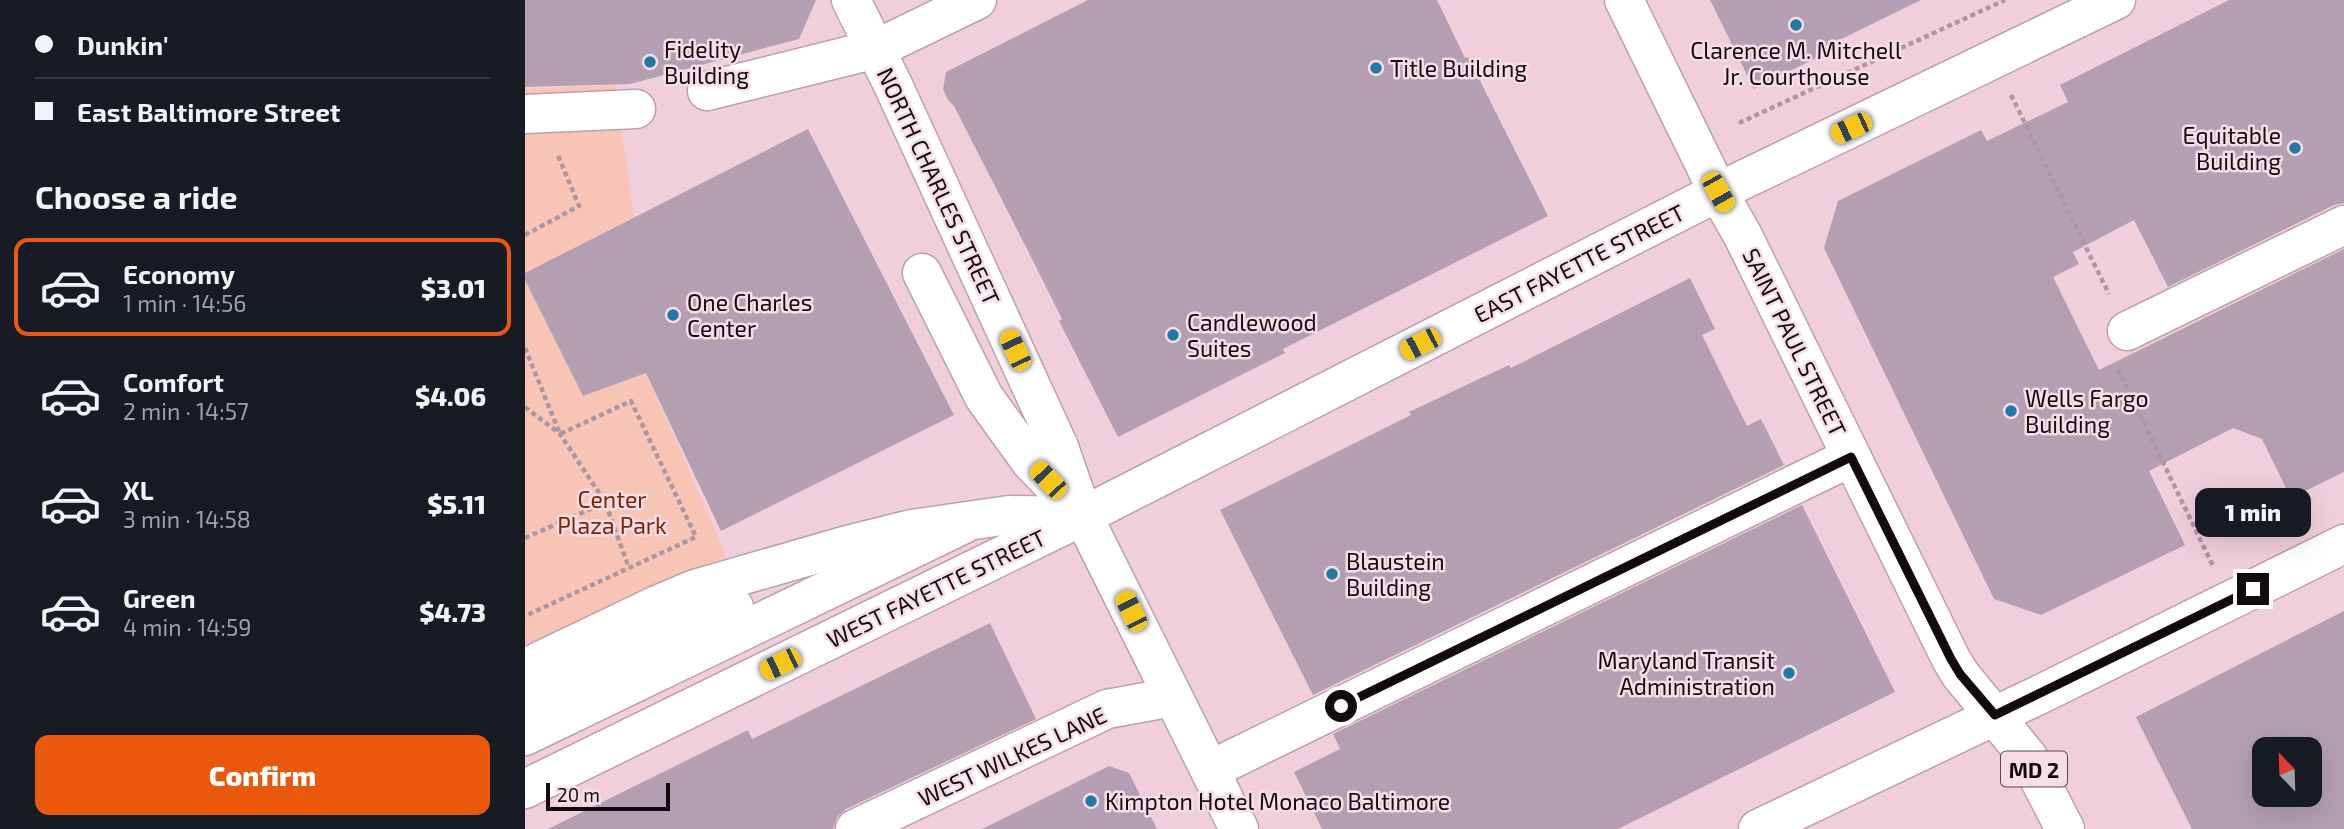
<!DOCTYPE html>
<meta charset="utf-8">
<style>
:root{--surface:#171b24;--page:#242831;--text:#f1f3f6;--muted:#9ea1a6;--line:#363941;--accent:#ea580c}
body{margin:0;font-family:"Exo 2",sans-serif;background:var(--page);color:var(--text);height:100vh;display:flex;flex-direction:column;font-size:26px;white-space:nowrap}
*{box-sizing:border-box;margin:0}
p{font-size:23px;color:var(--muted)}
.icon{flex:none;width:38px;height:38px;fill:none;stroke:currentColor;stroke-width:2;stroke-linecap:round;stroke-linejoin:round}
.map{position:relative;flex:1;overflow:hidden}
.panel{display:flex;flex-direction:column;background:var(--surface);width:525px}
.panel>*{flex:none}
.top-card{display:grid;align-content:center;height:154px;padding:0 35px;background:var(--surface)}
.needle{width:46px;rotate:337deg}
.fabs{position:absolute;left:1727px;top:737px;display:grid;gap:14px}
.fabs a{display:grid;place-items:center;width:70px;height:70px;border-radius:14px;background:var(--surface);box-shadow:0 7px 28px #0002;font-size:35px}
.scale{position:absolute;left:21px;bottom:18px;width:124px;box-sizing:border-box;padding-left:7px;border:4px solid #130a0e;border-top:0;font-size:19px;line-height:24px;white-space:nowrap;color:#130a0e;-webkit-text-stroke:5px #f8dde8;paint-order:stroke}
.end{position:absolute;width:32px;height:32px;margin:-16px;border:9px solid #130a0e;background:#fff;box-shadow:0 0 0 4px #fff}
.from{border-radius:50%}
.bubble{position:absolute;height:49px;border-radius:14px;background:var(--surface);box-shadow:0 7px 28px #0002;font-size:23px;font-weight:800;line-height:49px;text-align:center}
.car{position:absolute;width:21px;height:42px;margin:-21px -10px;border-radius:9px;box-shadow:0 0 5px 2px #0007;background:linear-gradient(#f5c518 24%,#345 0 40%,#f5c518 0 76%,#345 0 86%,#f5c518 0)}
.top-card b{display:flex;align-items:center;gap:24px;height:66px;font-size:26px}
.top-card b+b{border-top:2px solid var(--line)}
.top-card i{width:18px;height:18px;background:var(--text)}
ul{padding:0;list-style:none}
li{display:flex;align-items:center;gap:21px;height:98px;margin:0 14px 10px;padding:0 21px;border:4px solid transparent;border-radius:14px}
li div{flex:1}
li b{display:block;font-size:26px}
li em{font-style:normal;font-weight:800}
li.current{border-color:var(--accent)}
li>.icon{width:63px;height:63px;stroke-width:1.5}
h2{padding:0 35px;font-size:32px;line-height:84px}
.cta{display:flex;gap:14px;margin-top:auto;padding:14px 35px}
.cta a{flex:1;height:80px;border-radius:14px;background:var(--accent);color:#fff;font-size:28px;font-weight:800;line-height:80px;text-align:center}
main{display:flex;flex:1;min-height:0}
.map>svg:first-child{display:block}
.built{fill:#f1cedc;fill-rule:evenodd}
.green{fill:#f8c4b5}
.building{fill:#b39fb1;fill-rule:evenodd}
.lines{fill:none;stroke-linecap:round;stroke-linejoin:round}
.minor-casing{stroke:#bba1ac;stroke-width:41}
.major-casing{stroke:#bba1ac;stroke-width:41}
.path{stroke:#ac97a0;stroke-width:4.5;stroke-dasharray:5 3.5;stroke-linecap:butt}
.minor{stroke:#fff;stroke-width:38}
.major{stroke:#fff;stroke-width:38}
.route{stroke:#130a0e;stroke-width:9}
.poi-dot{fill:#207aa8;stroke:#f8dde8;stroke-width:2.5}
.labels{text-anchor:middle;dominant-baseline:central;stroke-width:5;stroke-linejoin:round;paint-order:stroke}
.shield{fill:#f8dde8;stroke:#58494f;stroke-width:2}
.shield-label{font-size:21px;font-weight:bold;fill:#130a0e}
.poi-label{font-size:23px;fill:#130a0e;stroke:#f8dde8;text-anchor:start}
.street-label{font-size:23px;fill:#130a0e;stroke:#f8dde8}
.park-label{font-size:23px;fill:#7b2505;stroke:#f8dde8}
</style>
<main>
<section class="panel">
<div class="top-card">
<b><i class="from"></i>Dunkin'</b>
<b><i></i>East Baltimore Street</b>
</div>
<h2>Choose a ride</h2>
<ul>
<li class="current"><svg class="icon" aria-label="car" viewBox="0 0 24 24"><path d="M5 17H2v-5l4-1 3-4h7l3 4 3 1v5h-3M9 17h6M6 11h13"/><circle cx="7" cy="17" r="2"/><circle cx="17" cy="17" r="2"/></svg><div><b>Economy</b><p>1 min · 14:56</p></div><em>$3.01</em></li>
<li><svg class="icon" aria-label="car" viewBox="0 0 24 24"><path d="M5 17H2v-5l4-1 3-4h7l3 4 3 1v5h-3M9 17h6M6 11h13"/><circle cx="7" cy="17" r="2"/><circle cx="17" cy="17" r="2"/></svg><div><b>Comfort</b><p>2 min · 14:57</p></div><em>$4.06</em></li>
<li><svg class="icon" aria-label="car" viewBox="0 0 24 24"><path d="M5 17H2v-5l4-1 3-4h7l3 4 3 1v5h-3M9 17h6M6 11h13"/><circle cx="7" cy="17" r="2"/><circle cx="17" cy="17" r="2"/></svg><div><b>XL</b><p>3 min · 14:58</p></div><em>$5.11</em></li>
<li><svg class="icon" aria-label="car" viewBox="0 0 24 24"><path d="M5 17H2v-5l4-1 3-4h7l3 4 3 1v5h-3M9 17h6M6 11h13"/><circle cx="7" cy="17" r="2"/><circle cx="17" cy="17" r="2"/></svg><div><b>Green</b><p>4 min · 14:59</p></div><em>$4.73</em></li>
</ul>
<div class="cta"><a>Confirm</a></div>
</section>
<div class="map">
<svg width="1819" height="829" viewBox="0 0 1819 829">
<rect width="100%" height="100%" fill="#f8dde8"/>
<path class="built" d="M0,0H1819V829H0ZM1740,749H1785V794H1740Z"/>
<path class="green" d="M90,85L109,217L1,273L58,396L121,373L202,557L0,645V89Z"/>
<g class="building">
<path d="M0,0H291L274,39L105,84L0,87Z"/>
<path d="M563,0H912L940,58L943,57L1023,216L758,349L760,353L593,437L534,321L537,319L502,249L429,106L423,100L418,89L421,72Z"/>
<path d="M1185,0H1396L1294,50L1297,55L1229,89Z"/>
<path d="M1704,0H1819V203L1809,205L1643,287L1609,220L1548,252L1554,264L1528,277L1574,370L1819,249V472L1766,498L1737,439L1708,428L1624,471L1660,545L1516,615L1469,599L1299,248L1313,201L1456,130L1462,141L1543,102L1535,85Z"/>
<path d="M283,129L429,415L196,531L121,373L58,396L0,280V273Z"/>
<path d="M1165,278L1190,329L1177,335L1222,426L1236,419L1259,465L788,695L695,510L886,415L884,412L984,365L986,368Z"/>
<path d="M1277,505L1370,692L1093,829H797L769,772L815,749L808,734Z"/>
<path d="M1819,611V829H1667L1611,717ZM1740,749H1785V794H1740Z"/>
<path d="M465,623L511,719L321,809L312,817L308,829H23L223,730L227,739Z"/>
<path d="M584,766L604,773L632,829H457Z"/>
</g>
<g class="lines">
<defs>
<g id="minor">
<path d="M182,91L351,49L452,0"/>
<path d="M0,114L111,109"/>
<path d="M397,273L459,397L505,461L558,516"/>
<path d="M1602,331L1819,225"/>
<path d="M0,706L121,646L209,607"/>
<path d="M0,736L439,524"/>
<path d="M685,770L1326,457"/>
<path d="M330,829L582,709L648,697"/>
</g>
<g id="major">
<path d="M326,0L368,85L534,447L558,516L714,829"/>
<path d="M1099,0L1193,192L1218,236L1426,659L1435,674L1503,757L1540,829"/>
<path d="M0,668L132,605L170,589L319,546L387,529L484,515L549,516"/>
<path d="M0,789L558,516L1193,192L1591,0"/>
<path d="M1233,829L1522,691L1819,544"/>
</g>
</defs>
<use href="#minor" class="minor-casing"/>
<use href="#major" class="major-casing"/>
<g class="path">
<path d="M1486,95L1584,294"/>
<path d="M1214,123L1480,0"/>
<path d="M0,235L54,206L32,153"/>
<path d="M0,348L35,434L106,401L171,537L0,616"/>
<path d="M1593,369L1688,566"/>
<path d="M0,407L35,434L80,502L104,568"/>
<path d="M0,538L79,503"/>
</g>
<use href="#minor" class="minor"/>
<use href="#major" class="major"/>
</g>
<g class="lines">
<path class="route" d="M816,706L1326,457L1426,659L1435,674L1470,715L1728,589"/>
</g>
<g class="poi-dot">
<circle cx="1271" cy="25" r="7"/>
<circle cx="125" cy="62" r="7"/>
<circle cx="851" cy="68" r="7"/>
<circle cx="1770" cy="148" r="7"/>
<circle cx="148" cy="315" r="7"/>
<circle cx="648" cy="335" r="7"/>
<circle cx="1486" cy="411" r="7"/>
<circle cx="807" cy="574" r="7"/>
<circle cx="1264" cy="673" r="7"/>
<circle cx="566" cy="801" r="7"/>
</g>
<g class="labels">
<rect class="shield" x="1476" y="751.5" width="66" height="35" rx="5"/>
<g class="shield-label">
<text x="1509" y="769">MD 2</text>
</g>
<g class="poi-label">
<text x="139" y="49">Fidelity<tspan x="139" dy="26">Building</tspan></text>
<text x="1271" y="50" text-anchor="middle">Clarence M. Mitchell<tspan x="1271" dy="26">Jr. Courthouse</tspan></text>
<text x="865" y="68">Title Building</text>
<text x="1756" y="135" text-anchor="end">Equitable<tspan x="1756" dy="26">Building</tspan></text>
<text x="162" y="302">One Charles<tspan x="162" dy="26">Center</tspan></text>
<text x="662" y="322">Candlewood<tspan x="662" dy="26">Suites</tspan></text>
<text x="1500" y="398">Wells Fargo<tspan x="1500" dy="26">Building</tspan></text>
<text x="821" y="561">Blaustein<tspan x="821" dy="26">Building</tspan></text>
<text x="1250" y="660" text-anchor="end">Maryland Transit<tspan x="1250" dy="26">Administration</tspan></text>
<text x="580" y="801">Kimpton Hotel Monaco Baltimore</text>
</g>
<g class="street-label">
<text transform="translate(414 186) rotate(65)">NORTH CHARLES STREET</text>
<text transform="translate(1054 263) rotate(-27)">EAST FAYETTE STREET</text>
<text transform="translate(1270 342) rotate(64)">SAINT PAUL STREET</text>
<text transform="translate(411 588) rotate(-26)">WEST FAYETTE STREET</text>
<text transform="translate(487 756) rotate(-25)">WEST WILKES LANE</text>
</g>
<g class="park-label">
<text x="87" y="499">Center<tspan x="87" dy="26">Plaza Park</tspan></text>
</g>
</g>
</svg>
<div class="fabs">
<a><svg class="needle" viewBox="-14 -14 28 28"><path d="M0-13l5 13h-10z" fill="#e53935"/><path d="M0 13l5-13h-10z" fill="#9ea1a6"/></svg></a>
</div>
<div class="scale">20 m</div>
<i class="end from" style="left:816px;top:706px"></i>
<i class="end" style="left:1728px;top:589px"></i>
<div class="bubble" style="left:1670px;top:488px;width:116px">1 min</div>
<i class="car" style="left:1326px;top:128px;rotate:245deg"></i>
<i class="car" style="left:1193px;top:192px;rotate:151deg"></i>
<i class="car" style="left:895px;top:344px;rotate:243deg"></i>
<i class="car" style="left:490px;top:350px;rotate:335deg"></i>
<i class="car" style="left:523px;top:480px;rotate:316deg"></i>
<i class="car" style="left:606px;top:611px;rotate:334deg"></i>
<i class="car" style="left:255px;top:664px;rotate:244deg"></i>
</div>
</main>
